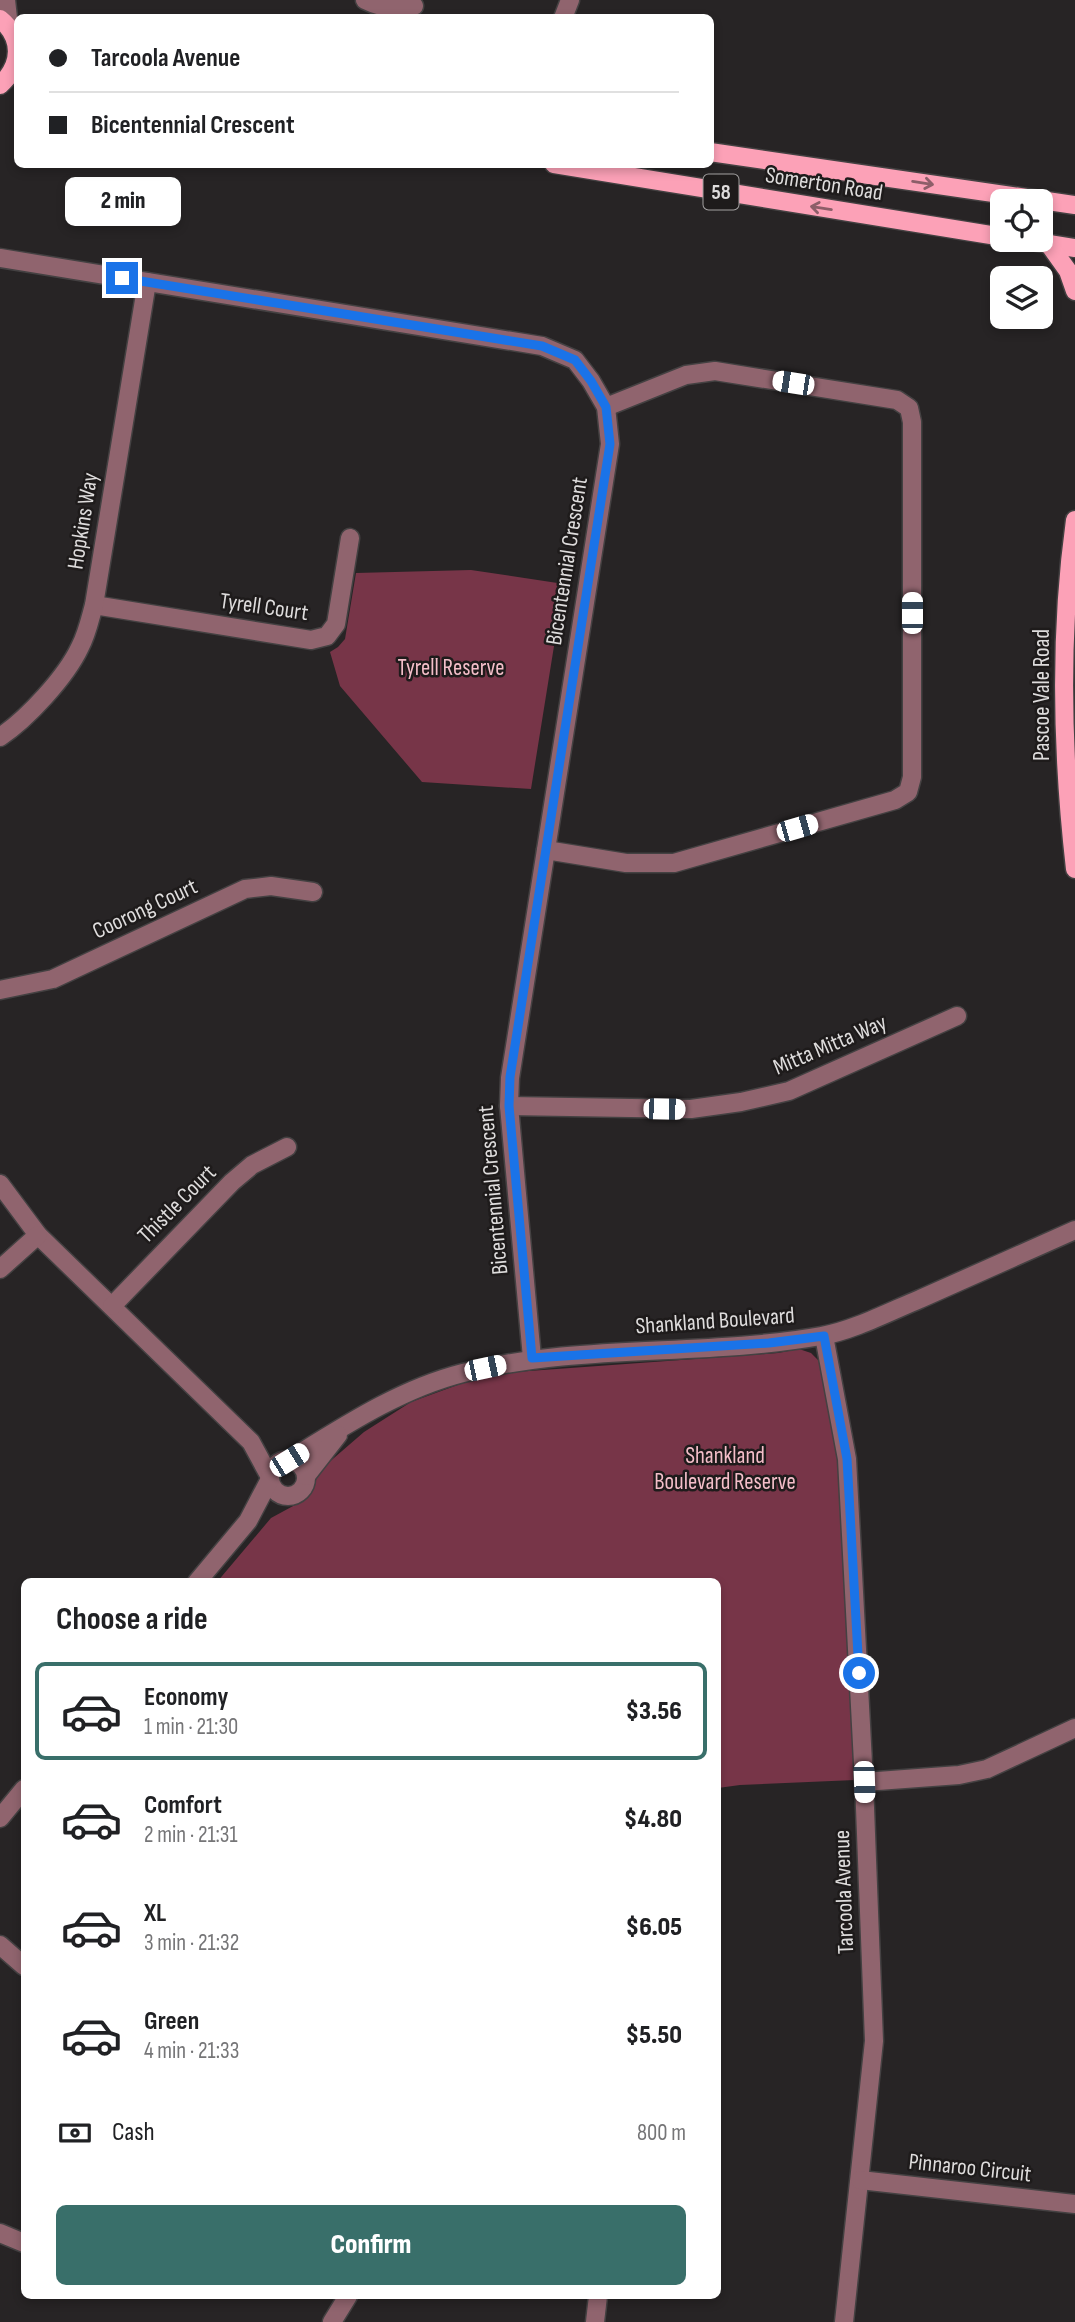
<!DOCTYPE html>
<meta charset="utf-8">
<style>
:root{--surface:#fff;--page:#f2f2f2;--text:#202124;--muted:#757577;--line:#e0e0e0;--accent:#396f6a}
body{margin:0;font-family:"Sofia Sans Condensed",sans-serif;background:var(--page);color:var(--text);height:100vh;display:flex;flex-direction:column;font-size:26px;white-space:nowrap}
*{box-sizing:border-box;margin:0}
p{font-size:23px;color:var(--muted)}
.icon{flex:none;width:38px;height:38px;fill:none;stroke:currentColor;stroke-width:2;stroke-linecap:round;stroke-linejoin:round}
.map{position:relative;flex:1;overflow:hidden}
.side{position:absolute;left:21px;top:1578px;width:700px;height:721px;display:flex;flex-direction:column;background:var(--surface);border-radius:10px;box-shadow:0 4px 10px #0003}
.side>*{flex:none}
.top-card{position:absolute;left:14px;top:14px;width:700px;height:154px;border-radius:10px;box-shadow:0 4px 10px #0003;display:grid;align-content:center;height:154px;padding:0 35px;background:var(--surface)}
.fabs{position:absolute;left:990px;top:189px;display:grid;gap:14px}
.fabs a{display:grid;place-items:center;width:63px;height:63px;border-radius:10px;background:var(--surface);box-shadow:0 4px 10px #0003;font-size:35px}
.end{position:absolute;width:32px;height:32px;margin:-16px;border:9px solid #1a73e8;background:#fff;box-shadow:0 0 0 4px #fff}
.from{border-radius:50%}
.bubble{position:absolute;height:49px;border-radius:10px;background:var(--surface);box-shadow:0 4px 10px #0003;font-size:23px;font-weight:800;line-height:49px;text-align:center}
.car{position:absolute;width:21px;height:42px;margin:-21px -10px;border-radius:9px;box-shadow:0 0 5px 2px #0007;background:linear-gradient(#fff 24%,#345 0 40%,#fff 0 76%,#345 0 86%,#fff 0)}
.top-card b{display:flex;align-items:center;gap:24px;height:66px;font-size:26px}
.top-card b+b{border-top:2px solid var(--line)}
.top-card i{width:18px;height:18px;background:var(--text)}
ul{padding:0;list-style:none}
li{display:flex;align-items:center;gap:21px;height:98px;margin:0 14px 10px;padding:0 21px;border:4px solid transparent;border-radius:10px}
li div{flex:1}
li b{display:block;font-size:26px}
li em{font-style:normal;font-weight:800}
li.active{border-color:var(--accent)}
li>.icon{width:63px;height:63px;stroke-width:1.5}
h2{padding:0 35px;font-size:32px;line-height:84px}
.pay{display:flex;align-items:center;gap:18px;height:77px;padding:0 35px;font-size:26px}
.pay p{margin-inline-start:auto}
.button{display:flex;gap:14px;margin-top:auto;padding:14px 35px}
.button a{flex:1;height:80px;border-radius:10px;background:var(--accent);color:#fff;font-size:28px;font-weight:800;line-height:80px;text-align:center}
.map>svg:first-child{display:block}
.green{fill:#773548}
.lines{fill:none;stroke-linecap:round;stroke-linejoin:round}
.minor-casing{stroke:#444142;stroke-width:21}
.major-casing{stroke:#444142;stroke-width:21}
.minor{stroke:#90646e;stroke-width:18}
.major{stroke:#fca1b7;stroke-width:18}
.oneway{stroke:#8d5e69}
.route{stroke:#1a73e8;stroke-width:9}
.labels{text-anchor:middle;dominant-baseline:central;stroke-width:5;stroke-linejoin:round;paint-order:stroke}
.shield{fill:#1e1b1b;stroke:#a4a2a2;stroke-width:2}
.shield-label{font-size:21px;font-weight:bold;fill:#dedcdc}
.street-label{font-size:23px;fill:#dedcdc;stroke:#1e1b1b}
.park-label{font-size:23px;fill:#f4bec9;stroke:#1e1b1b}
</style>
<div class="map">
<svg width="1075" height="2322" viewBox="0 0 1075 2322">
<rect width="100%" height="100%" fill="#272425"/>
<g class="green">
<path d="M471,570L564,584L531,789L422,782L340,686L330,652L338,647L345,639L356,573Z"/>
<path d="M799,1349L811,1353L821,1363L839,1460L855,1780L740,1785L718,1788V1582H217L271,1518L306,1499L320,1470L364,1432L411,1402L463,1383L515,1372L778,1353Z"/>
</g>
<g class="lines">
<defs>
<g id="minor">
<path d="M6,0L9,27"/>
<path d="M365,0C381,8 398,10 414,6"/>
<path d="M563,18L570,0"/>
<path d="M0,258L542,346L575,360L591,381L606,407L610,444L510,1078L509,1106L532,1358"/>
<path d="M94,605L311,640L327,636L336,624L350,538"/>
<path d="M0,737C27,719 66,677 80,647C87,634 90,619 94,605L147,282"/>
<path d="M546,850L626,863H674L895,800L908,792L912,777V422L909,408L897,400L715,371L686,375L606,407"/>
<path d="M0,990L53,979L245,889L271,886L313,892"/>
<path d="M509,1106L691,1109L741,1102L789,1091L957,1016"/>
<path d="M0,1184L38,1235L251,1442L270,1477"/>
<path d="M0,1269L38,1235"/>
<path d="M112,1306L232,1182L252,1165L287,1147"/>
<path d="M824,1336L847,1459L864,1782L874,2041L844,2322"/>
<circle cx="288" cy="1478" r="18"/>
<path d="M289,1460C344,1426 400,1389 463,1373C580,1343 703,1357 821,1336C852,1331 891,1311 920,1299C972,1276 1023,1253 1075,1230"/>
<path d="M306,1476L338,1435"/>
<path d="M197,1582L248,1521L270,1479"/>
<path d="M864,1782L959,1775L987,1769L1075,1728"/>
<path d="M0,1818L24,1789"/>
<path d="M0,1945L24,1966"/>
<path d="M860,2180L1075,2204"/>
<path d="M0,2233L24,2243"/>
<path d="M332,2322L348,2296"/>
<path d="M595,2322L598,2296"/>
</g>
<g id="major">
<path d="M0,19C23,38 22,65 0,85"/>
<path d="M710,152L1075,205"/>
<path d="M554,164L1003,237"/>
<path d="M1024,240L1075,248"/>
<path d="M1048,243L1068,271L1075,291"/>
<path d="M1075,520C1059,635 1062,755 1075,869"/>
</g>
</defs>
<use href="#minor" class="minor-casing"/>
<use href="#major" class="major-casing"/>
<use href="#minor" class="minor"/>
<use href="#major" class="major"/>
</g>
<defs><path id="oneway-shaft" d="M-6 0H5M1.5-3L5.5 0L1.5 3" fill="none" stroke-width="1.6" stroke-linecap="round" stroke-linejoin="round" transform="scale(1.75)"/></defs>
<g class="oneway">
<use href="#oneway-shaft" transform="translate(923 183) rotate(9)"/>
<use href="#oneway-shaft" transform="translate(821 208) rotate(-171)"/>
</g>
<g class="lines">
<path class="route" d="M122,278L542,346L575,360L591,381L606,407L610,444L510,1077L509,1106L532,1358L769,1343L824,1336L847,1459L859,1673"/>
</g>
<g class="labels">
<rect class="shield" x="703.5" y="174.5" width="35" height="35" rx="5"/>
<g class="shield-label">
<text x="721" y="192">58</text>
</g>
<g class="street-label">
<text transform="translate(824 184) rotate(9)">Somerton Road</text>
<text transform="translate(83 521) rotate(-81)">Hopkins Way</text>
<text transform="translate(567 561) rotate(-81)">Bicentennial Crescent</text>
<text transform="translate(264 607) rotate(8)">Tyrell Court</text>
<text transform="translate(1042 695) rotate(-90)">Pascoe Vale Road</text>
<text transform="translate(145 909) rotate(-25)">Coorong Court</text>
<text transform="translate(830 1045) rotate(-23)">Mitta Mitta Way</text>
<text transform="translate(493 1190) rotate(-95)">Bicentennial Crescent</text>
<text transform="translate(177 1204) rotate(-45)">Thistle Court</text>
<text transform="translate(715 1321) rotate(-4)">Shankland Boulevard</text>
<text transform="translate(844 1892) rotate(-92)">Tarcoola Avenue</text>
<text transform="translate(970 2168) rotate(6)">Pinnaroo Circuit</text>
</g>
<g class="park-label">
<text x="451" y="668">Tyrell Reserve</text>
<text x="725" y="1456">Shankland<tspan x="725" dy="26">Boulevard Reserve</tspan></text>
</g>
</g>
</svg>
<div class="fabs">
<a><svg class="icon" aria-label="locate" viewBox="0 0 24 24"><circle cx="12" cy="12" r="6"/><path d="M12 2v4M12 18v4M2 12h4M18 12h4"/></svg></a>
<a><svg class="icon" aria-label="layers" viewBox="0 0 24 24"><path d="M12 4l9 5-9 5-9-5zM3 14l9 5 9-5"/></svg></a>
</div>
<i class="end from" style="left:859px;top:1673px"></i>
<i class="end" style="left:122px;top:278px"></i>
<div class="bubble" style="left:65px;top:177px;width:116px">2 min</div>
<i class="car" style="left:793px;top:383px;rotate:279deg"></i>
<i class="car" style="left:912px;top:613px;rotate:0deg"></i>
<i class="car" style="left:797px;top:828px;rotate:74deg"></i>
<i class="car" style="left:664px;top:1109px;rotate:91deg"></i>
<i class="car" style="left:485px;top:1368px;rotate:78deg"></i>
<i class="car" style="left:289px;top:1460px;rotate:58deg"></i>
<i class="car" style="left:864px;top:1782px;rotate:178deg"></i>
<div class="top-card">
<b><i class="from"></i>Tarcoola Avenue</b>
<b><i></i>Bicentennial Crescent</b>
</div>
<section class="side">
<h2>Choose a ride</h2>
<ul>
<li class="active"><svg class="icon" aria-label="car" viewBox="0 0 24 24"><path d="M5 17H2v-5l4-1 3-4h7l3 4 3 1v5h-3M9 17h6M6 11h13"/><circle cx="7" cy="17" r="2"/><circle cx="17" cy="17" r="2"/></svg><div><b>Economy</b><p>1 min · 21:30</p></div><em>$3.56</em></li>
<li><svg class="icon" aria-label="car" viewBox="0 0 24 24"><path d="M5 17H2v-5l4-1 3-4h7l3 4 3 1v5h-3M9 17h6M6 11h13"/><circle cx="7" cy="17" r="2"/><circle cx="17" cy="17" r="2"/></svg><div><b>Comfort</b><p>2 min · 21:31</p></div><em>$4.80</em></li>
<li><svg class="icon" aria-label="car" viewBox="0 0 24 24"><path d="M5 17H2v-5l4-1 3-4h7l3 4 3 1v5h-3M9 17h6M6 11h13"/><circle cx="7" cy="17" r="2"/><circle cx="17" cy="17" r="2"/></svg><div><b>XL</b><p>3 min · 21:32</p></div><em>$6.05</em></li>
<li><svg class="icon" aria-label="car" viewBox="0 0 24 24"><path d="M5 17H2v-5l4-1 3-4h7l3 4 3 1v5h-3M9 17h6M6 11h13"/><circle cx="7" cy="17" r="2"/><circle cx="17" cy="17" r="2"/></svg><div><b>Green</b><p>4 min · 21:33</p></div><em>$5.50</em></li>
</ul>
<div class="pay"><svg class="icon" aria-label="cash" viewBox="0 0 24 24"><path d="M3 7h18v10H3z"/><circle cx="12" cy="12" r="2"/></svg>Cash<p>800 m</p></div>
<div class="button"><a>Confirm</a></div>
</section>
</div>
